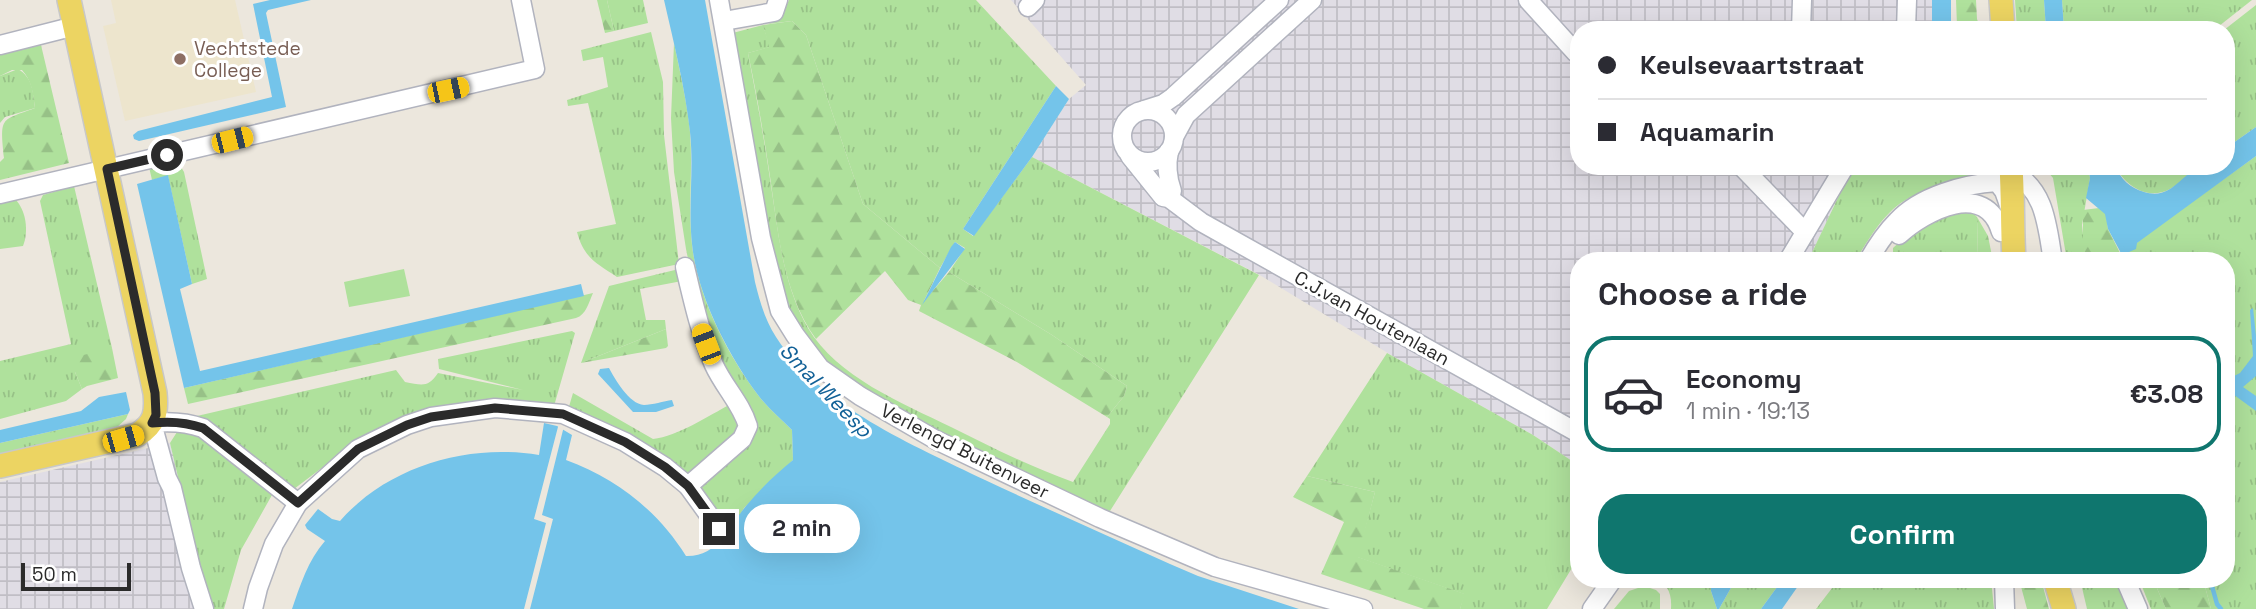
<!DOCTYPE html>
<meta charset="utf-8">
<style>
:root{--surface:#fff;--page:#f7f7f7;--text:#2b2b33;--muted:#7c7c81;--line:#e1e1e2;--accent:#0f766e}
body{margin:0;font-family:"Space Grotesk",sans-serif;background:var(--page);color:var(--text);height:100vh;display:flex;flex-direction:column;font-size:26px;white-space:nowrap}
*{box-sizing:border-box;margin:0}
p{font-size:23px;color:var(--muted)}
.icon{flex:none;width:38px;height:38px;fill:none;stroke:currentColor;stroke-width:2;stroke-linecap:round;stroke-linejoin:round}
.map{position:relative;flex:1;overflow:hidden}
.drawer{position:absolute;left:1570px;top:252px;width:665px;height:336px;display:flex;flex-direction:column;background:var(--surface);border-radius:28px;box-shadow:0 7px 28px #0002}
.drawer>*{flex:none}
.top-card{position:absolute;left:1570px;top:21px;width:665px;height:154px;border-radius:28px;box-shadow:0 7px 28px #0002;display:grid;align-content:center;height:154px;padding:0 28px;background:var(--surface)}
.scale{position:absolute;left:21px;bottom:18px;width:110px;box-sizing:border-box;padding-left:7px;border:4px solid #2b2b2b;border-top:0;font-size:19px;line-height:24px;white-space:nowrap;color:#2b2b2b;-webkit-text-stroke:5px #fff;paint-order:stroke}
.end{position:absolute;width:32px;height:32px;margin:-16px;border:9px solid #2b2b2b;background:#fff;box-shadow:0 0 0 4px #fff}
.from{border-radius:50%}
.bubble{position:absolute;height:49px;border-radius:24px;background:var(--surface);box-shadow:0 7px 28px #0002;font-size:23px;font-weight:600;line-height:49px;text-align:center}
.car{position:absolute;width:21px;height:42px;margin:-21px -10px;border-radius:9px;box-shadow:0 0 5px 2px #0007;background:linear-gradient(#f5c518 24%,#345 0 40%,#f5c518 0 76%,#345 0 86%,#f5c518 0)}
.top-card b{display:flex;align-items:center;gap:24px;height:66px;font-size:26px}
.top-card b+b{border-top:2px solid var(--line)}
.top-card i{width:18px;height:18px;background:var(--text)}
ul{padding:0;list-style:none}
li{display:flex;align-items:center;gap:21px;height:116px;margin:0 14px 10px;padding:0 14px;border:4px solid transparent;border-radius:28px}
li div{flex:1}
li b{display:block;font-size:26px}
li em{font-style:normal;font-weight:600}
li.active{border-color:var(--accent)}
li>.icon{width:63px;height:63px;stroke-width:1.5}
h2{padding:0 28px;font-size:32px;line-height:84px}
.action{display:flex;gap:14px;margin-top:auto;padding:14px 28px}
.action a{flex:1;height:80px;border-radius:28px;background:var(--accent);color:#fff;font-size:28px;font-weight:600;line-height:80px;text-align:center}
.map>svg:first-child{display:block}
.industrial{fill:url(#industrial-grid)}
.education{fill:#ede5cd}
.grass{fill:url(#grass-tufts)}
.forest{fill:url(#forest-firs)}
.park{fill:#afe19c}
.water{fill:#74c4ea}
.pier{fill:#ece7dd}
.lines{fill:none;stroke-linecap:round;stroke-linejoin:round}
.stream{stroke:#74c4ea;stroke-width:4.5}
.minor-casing{stroke:#b1b3be;stroke-width:21}
.major-casing{stroke:#c8c8c8;stroke-width:26}
.minor{stroke:#fff;stroke-width:18}
.major{stroke:#ecd462;stroke-width:23}
.route{stroke:#2b2b2b;stroke-width:9}
.education-dot{fill:#8d6e63;stroke:#fff;stroke-width:2.5}
.labels{text-anchor:middle;dominant-baseline:central;stroke-width:6;stroke-linejoin:round;paint-order:stroke}
.education-label{font-size:19px;fill:#785e54;stroke:#fff;text-anchor:start}
.street-label{font-size:19px;fill:#2b2b2b;stroke:#fff}
.water-label{font-size:21px;font-style:italic;fill:#126197;stroke:#fff}
</style>
<div class="map">
<svg width="2256" height="609" viewBox="0 0 2256 609">
<defs>
<pattern id="industrial-grid" width="8" height="8" patternUnits="userSpaceOnUse" patternTransform="scale(1.75)"><rect width="8" height="8" fill="#e0dde5"/><path d="M0 4h8M4 0v8" fill="none" stroke="#c0bec5"/></pattern>
<pattern id="grass-tufts" width="24" height="20" patternUnits="userSpaceOnUse" patternTransform="scale(1.75)"><rect width="24" height="20" fill="#afe19c"/><path d="M3 7l-1-3M5 7V3M7 7l1-3M15 17l-1-3M17 17v-4M19 17l1-3" fill="none" stroke="#97c187"/></pattern>
<pattern id="forest-firs" width="22" height="20" patternUnits="userSpaceOnUse" patternTransform="scale(1.75)"><rect width="22" height="20" fill="#afe19c"/><path d="M5 1l3.5 6h-7zM16 11l3.5 6h-7z" fill="#97c187"/></pattern>
</defs>
<rect width="100%" height="100%" fill="#ece7dd"/>
<g class="industrial">
<path d="M1011,0H1932V30H1578V166H1853L1808,261H1578V465L1533,435L1396,358L1258,274L1032,157L1069,99L1086,85Z"/>
<path d="M170,443L209,609H0V482Z"/>
</g>
<path class="education" d="M111,0H235L256,92L125,121L103,26L116,23Z"/>
<g class="grass">
<path d="M607,0H643L648,23L614,31Z"/>
<path d="M789,0H976L1056,86L963,229L973,236L1032,157L1259,275L1110,511L1064,497L835,381L777,307L725,35L763,25L770,47L748,53C756,95 764,137 770,179C778,229 782,283 808,328C837,377 902,403 951,427C991,447 1031,467 1073,482L1110,424V419L1107,417L1124,396L1127,386L1052,335L949,272L965,248L955,242L940,268L863,204L806,35L792,21L768,24L781,18Z"/>
<path d="M2015,0H2044L2046,30H2017Z"/>
<path d="M2062,0H2252L2214,30H2064Z"/>
<path d="M2256,5V127L2226,148V30H2224Z"/>
<path d="M651,32L663,82L664,135L679,264L617,277C596,263 584,258 577,232L616,224L588,103L568,106L567,100L608,87L603,57L583,61L581,50Z"/>
<path d="M674,43C680,72 687,102 690,132C693,169 688,207 692,245C698,297 727,354 758,395C768,408 781,419 792,430L793,460L744,508L731,530L701,490L703,485L750,438L721,370L697,303L686,249L674,172L671,118Z"/>
<path d="M18,69C33,78 33,92 35,108L5,117L0,123V76Z"/>
<path d="M2256,156V609H2211L2203,579H2226V261H2118V258L2154,229Z"/>
<path d="M170,162L181,167L184,172L207,279L192,284L168,176L152,180L149,167Z"/>
<path d="M1853,166H1984C1966,189 1934,186 1909,198C1884,211 1870,238 1855,261H1808Z"/>
<path d="M2043,166H2088L2090,178L2082,225L2086,261H2067L2053,178Z"/>
<path d="M2115,166H2201C2191,174 2181,183 2170,189C2148,201 2125,186 2115,166Z"/>
<path d="M74,186L112,348L75,372L82,389L66,401L0,419V361L71,344L40,201L43,195Z"/>
<path d="M15,199C26,210 29,231 23,246L0,249V203Z"/>
<path d="M1953,211L1972,212L1977,217L1978,261H1893V248L1918,225Z"/>
<path d="M679,269L682,281L640,289L646,320H665L666,329L581,363L609,286Z"/>
<path d="M572,331L575,333L554,406L498,398L439,406L395,421L356,442L294,489L197,416L396,370L405,382C422,385 428,388 438,373L523,390L439,369L438,359Z"/>
<path d="M1387,353L1533,435L1578,465V558L1547,609H1460L1464,594L1357,557L1375,492L1307,476Z"/>
<path d="M573,393L653,439C678,436 708,416 731,404L740,429L698,472L686,476L568,410Z"/>
<path d="M128,414L126,419L116,428L0,459V443Z"/>
<path d="M177,432L197,433L272,495L241,550L224,609H209L170,443Z"/>
<path d="M1657,579H1711V591L1717,609H1671C1672,596 1669,585 1657,579Z"/>
<path d="M1736,579H1783L1761,609H1719Z"/>
<path d="M1839,579H1991L1994,609H1816Z"/>
<path d="M2080,579H2115L2128,609H2087Z"/>
<path d="M2139,579H2153L2166,609H2151Z"/>
<path d="M1644,586L1656,590L1660,594V609H1614L1629,591Z"/>
</g>
<g class="forest">
<path d="M597,0H607L614,31L605,33Z"/>
<path d="M1956,0H1976L1977,19L1981,30L1957,26Z"/>
<path d="M792,21L806,35L863,204L940,268L924,301L949,272L1052,335L1127,386L1124,396L1107,417L1015,361L919,311L921,305L908,300L885,271L816,339C781,291 778,227 769,170C763,130 756,91 748,53L769,47L763,25Z"/>
<path d="M41,45L69,163L0,180V162L4,158C0,116 0,121 35,108C33,93 32,81 22,70H12L0,76V55Z"/>
<path d="M2099,208L2106,214L2108,229L2124,261H2086L2083,242V210Z"/>
<path d="M1977,217L1988,236L1993,261H1978Z"/>
<path d="M593,293C589,302 586,315 576,318L188,404L184,388Z"/>
<path d="M666,329L668,346L666,348L581,363Z"/>
<path d="M112,348L118,378L87,386L82,389L75,372L71,358Z"/>
<path d="M1307,476L1375,492L1358,557L1465,594L1460,609H1424L1321,574L1344,522L1293,497Z"/>
<path d="M2019,579H2041L2049,609H2027Z"/>
<path d="M2153,579H2203L2211,609H2166Z"/>
</g>
<path class="park" d="M404,269L410,296L349,307L344,282Z"/>
<g class="water">
<path d="M270,0H311L268,10L266,13L286,107L139,141L134,139L133,135L138,131L272,97L253,4Z"/>
<path d="M664,0H705L755,282C760,302 765,320 776,337C821,407 913,445 985,480C1047,509 1108,536 1170,564L1198,576L1299,609H292C300,586 308,560 325,541L307,529L305,525L318,509L332,519L340,521C388,466 468,443 539,455L544,423L557,426L572,435L566,460C616,478 658,511 686,556C719,557 729,526 746,506C760,489 776,474 793,460L792,430C781,419 768,408 758,395C728,355 697,295 692,244C688,207 694,169 690,132C685,87 674,44 664,0Z"/>
<rect x="1932" y="0" width="19" height="30"/>
<path d="M2044,0H2062L2064,30H2046Z"/>
<path d="M1056,86L1069,99L1032,157L974,236L963,229Z"/>
<path d="M2256,127V156L2137,243L2136,249L2122,255L2108,229L2105,214L2086,198L2090,178L2088,166H2115C2121,179 2130,188 2144,192C2173,201 2182,171 2203,166C2210,165 2219,166 2226,166V148Z"/>
<path d="M168,175L192,284L180,289L200,371L581,284L584,296L184,388L137,184Z"/>
<path d="M955,242L965,249L922,305L951,247Z"/>
<path d="M2253,308L2256,336V376L2243,387L2256,396V411L2226,389V376L2230,378L2240,373L2253,356L2250,310Z"/>
<path d="M609,368C615,379 629,404 644,405C652,405 664,401 672,400L674,406L656,412H633L598,374L600,369Z"/>
<path d="M126,392L130,410L128,414L0,443V430L81,411L99,397Z"/>
<path d="M1711,579H1736L1719,609H1717L1711,591Z"/>
<path d="M1783,579H1803L1782,609H1761Z"/>
</g>
<path class="pier" d="M559,423L564,426L542,515L553,519L530,609H524L546,523L534,519Z"/>
<g class="lines">
<g class="stream">
<path d="M2122,248L2126,261"/>
<path d="M2210,579L2217,604L2221,609"/>
</g>
<defs>
<g id="minor">
<path d="M719,0L761,238L780,311L795,335L820,368L860,396L936,440L1100,518L1215,567L1363,609"/>
<path d="M1528,0L1576,53"/>
<path d="M1028,7L1035,0"/>
<path d="M724,21L774,12L778,0"/>
<path d="M1801,30L1802,0"/>
<path d="M1906,30L1907,0"/>
<path d="M0,45L75,26"/>
<circle cx="1148" cy="136" r="26"/>
<path d="M1144,110L1163,104L1173,97L1279,0"/>
<path d="M1174,137L1186,115L1312,0"/>
<path d="M1169,151C1166,165 1167,177 1172,191L1169,198"/>
<path d="M1130,156L1163,197L1169,198L1201,222L1578,433"/>
<path d="M1741,166L1805,232"/>
<path d="M2011,171C2046,190 2047,226 2053,261"/>
<path d="M0,194L535,69L521,0"/>
<path d="M1899,235C1925,211 1986,179 2001,232"/>
<path d="M1788,261L1845,166"/>
<path d="M1868,261C1876,247 1885,233 1897,221C1920,196 1964,184 1997,182L2004,191L2009,205"/>
<path d="M685,267C693,301 700,333 714,365C724,387 741,403 748,426L742,439L688,486"/>
<path d="M2004,579L2005,609"/>
<path d="M2125,579L2138,609"/>
<path d="M204,609L191,568L172,488L167,478L152,423C170,421 186,422 203,428L298,503"/>
<path d="M253,609L258,588L274,544L298,503L358,449L407,425L431,417L495,408L563,414L625,442L665,467L688,486L719,529"/>
<path d="M1592,609L1613,579"/>
</g>
<g id="major">
<path d="M2001,0L2003,30"/>
<path d="M2011,166C2013,198 2012,229 2014,261"/>
<path d="M0,466L137,435C155,424 157,413 155,393L69,0"/>
<path d="M2055,579L2064,609"/>
</g>
</defs>
<use href="#minor" class="minor-casing"/>
<use href="#major" class="major-casing"/>
<use href="#minor" class="minor"/>
<use href="#major" class="major"/>
</g>
<g class="lines">
<path class="route" d="M167,155L107,169L155,393L156,415L152,423C170,421 186,422 203,428L298,503L358,449L407,425L431,417L495,408L563,414L625,442L665,467L688,486L719,529"/>
</g>
<circle class="education-dot" cx="180" cy="59" r="7"/>
<g class="labels">
<g class="education-label">
<text x="194" y="48">Vechtstede<tspan x="194" dy="22">College</tspan></text>
</g>
<g class="street-label">
<text transform="translate(1372 318) rotate(29)">C.J.van Houtenlaan</text>
<text transform="translate(965 451) rotate(27)">Verlengd Buitenveer</text>
</g>
<g class="water-label">
<text transform="translate(826 390) rotate(46)">Smal Weesp</text>
</g>
</g>
</svg>
<div class="scale">50 m</div>
<i class="end from" style="left:167px;top:155px"></i>
<i class="end" style="left:719px;top:529px"></i>
<div class="bubble" style="left:744px;top:504px;width:116px">2 min</div>
<i class="car" style="left:448px;top:90px;rotate:78deg"></i>
<i class="car" style="left:232px;top:140px;rotate:76deg"></i>
<i class="car" style="left:706px;top:344px;rotate:339deg"></i>
<i class="car" style="left:123px;top:439px;rotate:74deg"></i>
<div class="top-card">
<b><i class="from"></i>Keulsevaartstraat</b>
<b><i></i>Aquamarin</b>
</div>
<section class="drawer">
<h2>Choose a ride</h2>
<ul>
<li class="active"><svg class="icon" aria-label="car" viewBox="0 0 24 24"><path d="M5 17H2v-5l4-1 3-4h7l3 4 3 1v5h-3M9 17h6M6 11h13"/><circle cx="7" cy="17" r="2"/><circle cx="17" cy="17" r="2"/></svg><div><b>Economy</b><p>1 min · 19:13</p></div><em>€3.08</em></li>
</ul>
<div class="action"><a>Confirm</a></div>
</section>
</div>
